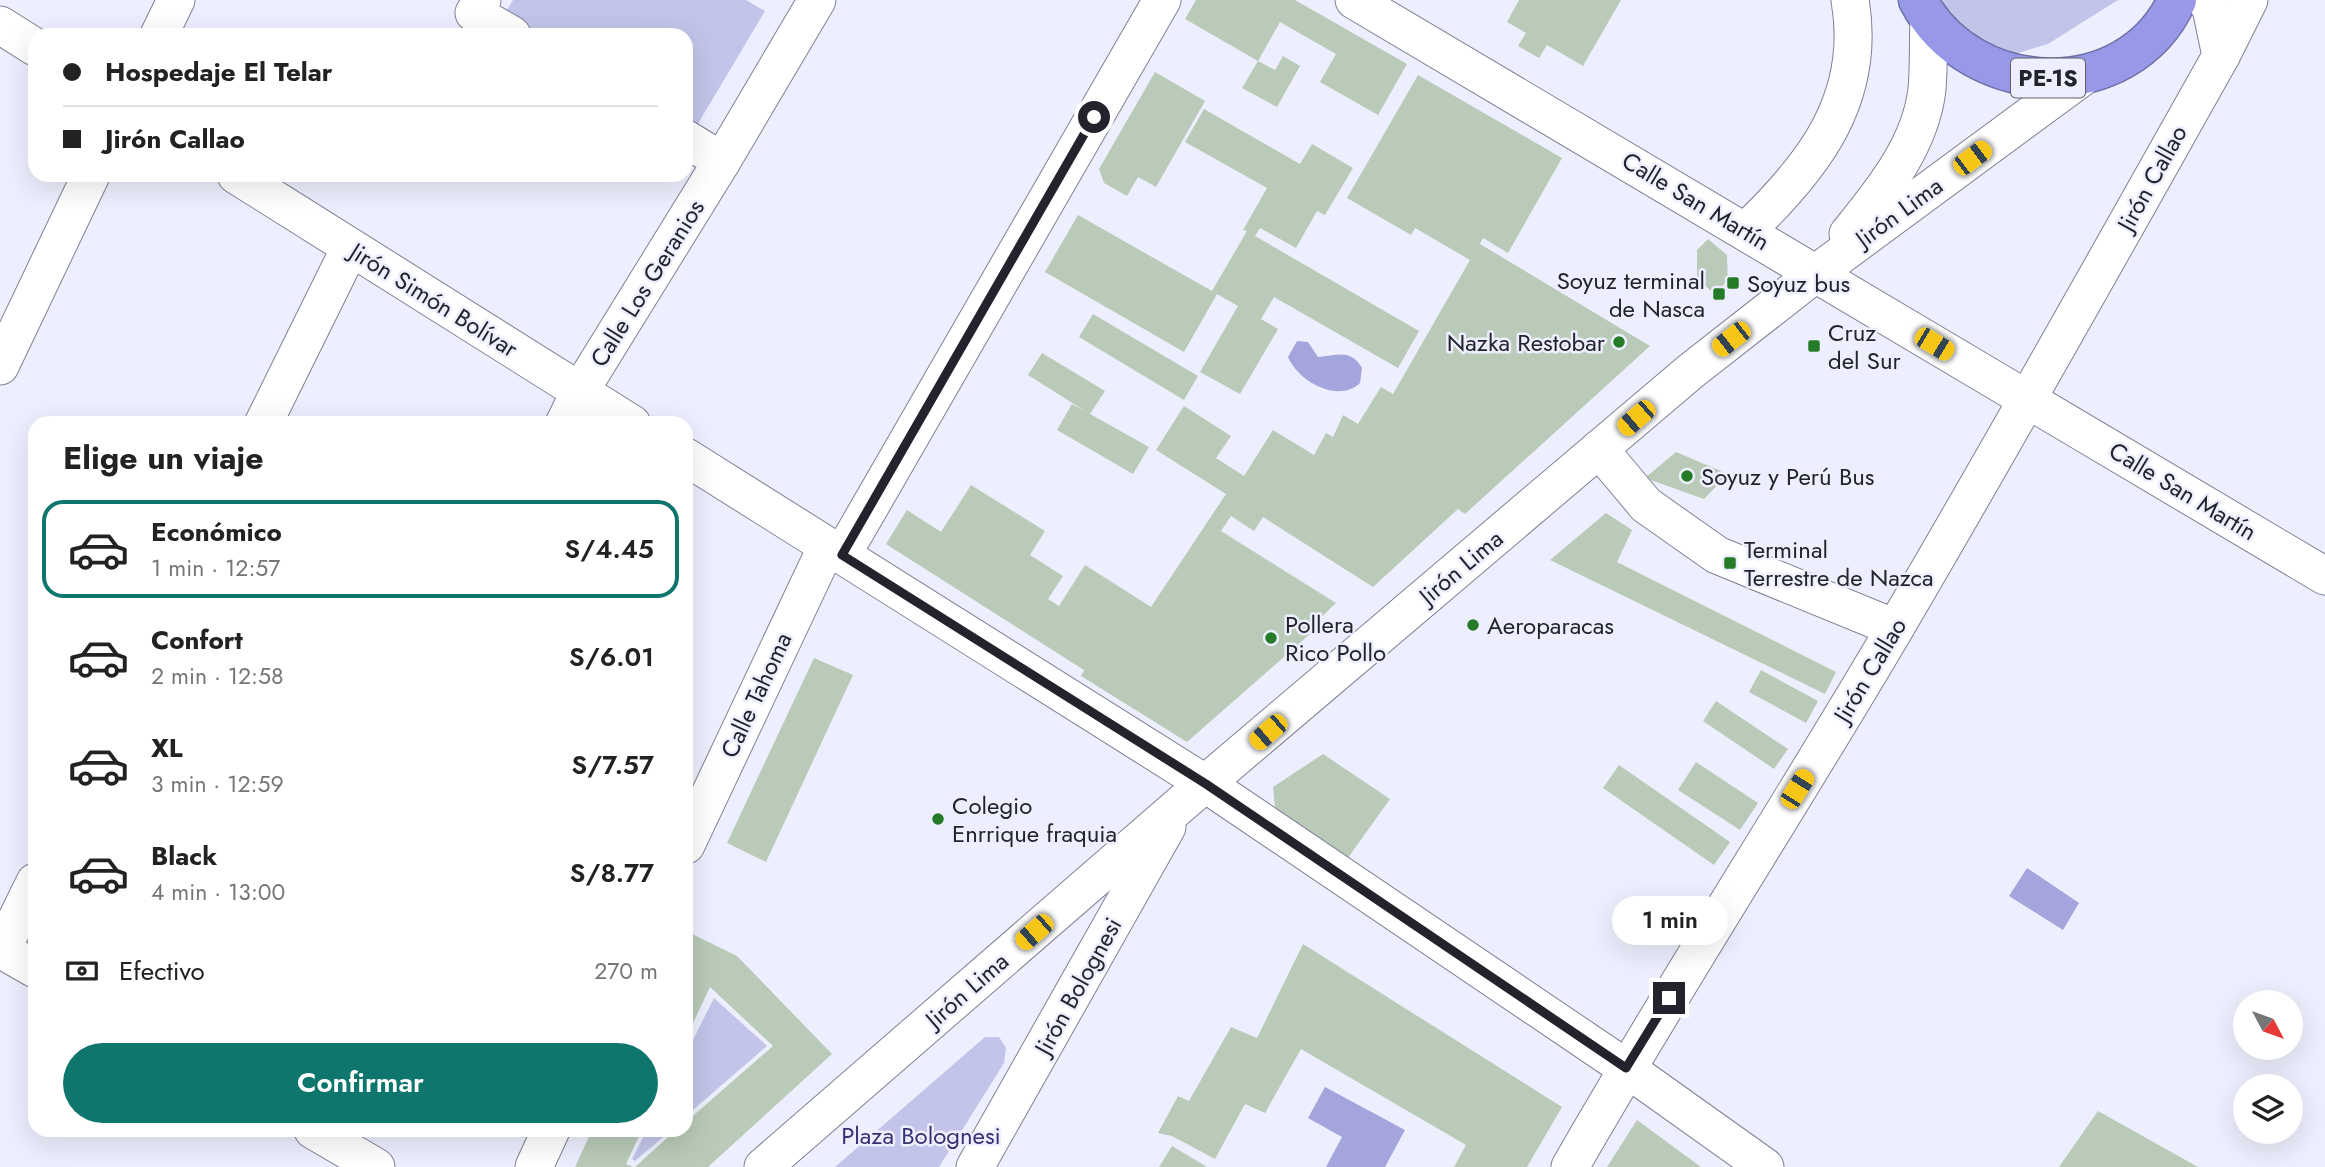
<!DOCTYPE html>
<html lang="es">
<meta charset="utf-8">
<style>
:root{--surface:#fff;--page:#f6f6f6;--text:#222;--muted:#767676;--line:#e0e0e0;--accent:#0f766e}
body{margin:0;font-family:Jost,sans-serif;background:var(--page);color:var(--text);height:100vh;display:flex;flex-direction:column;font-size:26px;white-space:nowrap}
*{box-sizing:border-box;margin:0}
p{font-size:23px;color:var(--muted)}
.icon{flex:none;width:38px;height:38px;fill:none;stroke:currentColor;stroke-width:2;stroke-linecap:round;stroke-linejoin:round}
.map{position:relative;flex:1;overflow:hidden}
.panel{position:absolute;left:28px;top:416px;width:665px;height:721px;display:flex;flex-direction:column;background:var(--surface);border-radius:21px;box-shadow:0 7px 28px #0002}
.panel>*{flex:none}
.top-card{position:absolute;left:28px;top:28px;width:665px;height:154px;border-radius:21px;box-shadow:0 7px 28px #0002;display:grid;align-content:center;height:154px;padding:0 35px;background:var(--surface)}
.needle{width:46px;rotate:131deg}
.controls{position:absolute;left:2233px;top:990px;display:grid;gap:14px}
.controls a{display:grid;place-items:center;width:70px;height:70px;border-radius:50%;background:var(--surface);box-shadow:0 7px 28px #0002;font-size:35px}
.end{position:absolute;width:32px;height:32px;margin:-16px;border:9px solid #22232c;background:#fff;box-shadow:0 0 0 4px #fff}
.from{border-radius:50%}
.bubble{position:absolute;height:49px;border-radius:24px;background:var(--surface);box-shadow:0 7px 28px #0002;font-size:23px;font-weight:600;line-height:49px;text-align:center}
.car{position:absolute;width:21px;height:42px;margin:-21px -10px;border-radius:9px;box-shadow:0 0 5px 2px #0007;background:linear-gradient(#f5c518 24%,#345 0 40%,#f5c518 0 76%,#345 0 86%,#f5c518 0)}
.top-card b{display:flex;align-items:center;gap:24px;height:66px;font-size:26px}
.top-card b+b{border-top:2px solid var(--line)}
.top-card i{width:18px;height:18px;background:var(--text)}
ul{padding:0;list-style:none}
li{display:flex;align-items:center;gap:21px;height:98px;margin:0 14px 10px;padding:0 21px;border:4px solid transparent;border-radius:21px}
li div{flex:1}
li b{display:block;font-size:26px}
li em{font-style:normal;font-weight:600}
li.on{border-color:var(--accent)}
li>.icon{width:63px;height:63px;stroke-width:1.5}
h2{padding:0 35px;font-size:32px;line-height:84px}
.pay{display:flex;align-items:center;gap:18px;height:77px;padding:0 35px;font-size:26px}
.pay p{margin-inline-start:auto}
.primary-button{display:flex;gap:14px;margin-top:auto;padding:14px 35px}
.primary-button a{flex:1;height:80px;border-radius:42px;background:var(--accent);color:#fff;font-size:28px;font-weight:600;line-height:80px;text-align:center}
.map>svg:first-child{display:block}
.green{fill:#c2c5e9}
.water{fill:#a3a5dc}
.building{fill:#b9cab8}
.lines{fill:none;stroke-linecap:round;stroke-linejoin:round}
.minor-casing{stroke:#7e8095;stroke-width:39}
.highway-casing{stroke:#6e70a6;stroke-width:41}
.minor{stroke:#fff;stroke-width:37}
.highway{stroke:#9799e8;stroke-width:38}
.route{stroke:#22232c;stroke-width:9}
.poi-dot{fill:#267b28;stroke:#eeeffe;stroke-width:2.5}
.labels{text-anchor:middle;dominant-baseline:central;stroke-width:5;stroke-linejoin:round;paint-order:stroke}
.shield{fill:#eeeffe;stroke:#5f606b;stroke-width:2}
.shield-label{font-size:23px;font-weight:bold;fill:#22232c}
.street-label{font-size:24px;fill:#22232c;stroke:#eeeffe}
.poi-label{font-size:24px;fill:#22232c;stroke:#eeeffe;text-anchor:start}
.park-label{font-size:24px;fill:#353072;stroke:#eeeffe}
</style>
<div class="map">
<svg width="2325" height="1167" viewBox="0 0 2325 1167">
<rect width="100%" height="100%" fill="#eeeffe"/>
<g class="green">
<path d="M513,0H746L765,11L693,132L686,128V35H530L502,18Z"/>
<path d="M1942,0H2118L2048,44L2015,54L1992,52L1951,17Z"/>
<path d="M714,998L767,1046L686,1116V1054Z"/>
<path d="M985,1037H999L1006,1048L1004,1063L939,1167H835Z"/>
<path d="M647,1130L670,1131L635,1161L632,1159Z"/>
</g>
<g class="water">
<path d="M1297,341L1308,342L1318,357C1337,356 1350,348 1362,368L1360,383C1338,404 1298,381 1288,357Z"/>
<path d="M2027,868L2079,903L2063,930L2009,896Z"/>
<path d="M1325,1087L1405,1130L1385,1167H1326L1342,1137L1308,1118Z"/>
</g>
<g class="building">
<path d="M1196,0H1295L1407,64L1378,115L1320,82L1336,54L1280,22L1258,61L1185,19Z"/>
<path d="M1519,0H1621L1583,66L1547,45L1539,58L1518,46L1526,33L1507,22Z"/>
<path d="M1283,56L1300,66L1277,107L1242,88L1258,61L1275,70Z"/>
<path d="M1155,72L1205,101L1156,187L1138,177L1127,196L1104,183L1099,169Z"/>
<path d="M1418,75L1562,158L1508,253L1483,238L1480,244L1650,346L1465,514L1458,509L1373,587L1263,517L1254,531L1231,516L1221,531L1336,603L1314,624L1318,627L1187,742L1081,676L1084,670L886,544L907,510L941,532L971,485L1045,531L1030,555L1063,576L1048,599L1059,606L1085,565L1151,607L1226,494L1156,450L1184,406L1231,436L1216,458L1244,476L1273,430L1314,455L1326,433L1333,437L1343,415L1358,424L1381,387L1393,394L1470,260L1415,228L1411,235L1347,198Z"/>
<path d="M1204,109L1300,164L1312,144L1353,168L1325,215L1317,211L1296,248L1260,228L1255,236L1419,331L1398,368L1274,297L1261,319L1278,329L1240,394L1200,372L1238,306L1217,294L1184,352L1045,272L1078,215L1212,291L1247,231L1243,230L1267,188L1185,142Z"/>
<path d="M1708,239L1727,255L1728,281L1714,294L1697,278V250Z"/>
<path d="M1093,314L1198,376L1184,400L1079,337Z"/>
<path d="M1042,353L1105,391L1090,414L1149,447L1133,474L1057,430L1072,404L1085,411L1028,375Z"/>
<path d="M1676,452L1728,474L1704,499L1645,478Z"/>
<path d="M1606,513L1632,530L1617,562L1836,672L1825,694L1550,560Z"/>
<path d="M814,658L853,675L766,862L727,843Z"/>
<path d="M1761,670L1818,701L1806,723L1749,692Z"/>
<path d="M1716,701L1788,749L1774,769L1703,721Z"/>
<path d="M1323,754L1390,799L1345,862L1276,818L1273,787Z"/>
<path d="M1696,762L1758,803L1740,830L1678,790Z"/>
<path d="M1619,765L1730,842L1714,865L1603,788Z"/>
<path d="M686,931L737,956L832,1054L708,1167H635L676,1130H686V1122L773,1046L710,987L686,1038Z"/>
<path d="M1303,944L1562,1107L1527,1167H1454L1466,1145L1301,1049L1265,1113L1245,1104L1215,1159L1172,1136L1158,1133L1178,1096L1189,1101L1231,1027L1257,1038Z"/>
<path d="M2098,1111L2198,1167H2059Z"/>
<path d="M1637,1120L1701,1167H1607Z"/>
<path d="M592,1130H642L626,1164L633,1167H575Z"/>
<path d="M1172,1146L1207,1167H1159Z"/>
</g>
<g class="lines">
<defs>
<g id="minor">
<path d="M482,0L474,13L512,35"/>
<path d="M1354,0L2325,576"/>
<path d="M0,25L35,47"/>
<path d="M159,35L176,0"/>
<path d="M2221,56L2249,0"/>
<path d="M686,139L722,161"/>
<path d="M236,175L632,424"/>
<path d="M1747,230C1814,166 1867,98 1850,0"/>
<path d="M1848,234C1882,192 1921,145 1927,89C1929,67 1928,43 1929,20"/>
<path d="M0,366L91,175"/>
<path d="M263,424L350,248"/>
<path d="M564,424L580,391L722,161L817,0"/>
<path d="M1599,449L1646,505L1717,555L1895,628"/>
<path d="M686,457L1206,784L1626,1068L1765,1167"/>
<path d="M842,555L1162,0"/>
<path d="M686,845L827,546"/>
<path d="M0,949L35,969"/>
<path d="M2,949L35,882"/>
<path d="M313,1130L376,1167"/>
<path d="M534,1167L551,1130"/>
<path d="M763,1167L1180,805L1691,371L1815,274L2085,75"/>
<path d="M975,1167L1167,827"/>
<path d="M1570,1167C1674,985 1788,810 1894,630C2006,440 2113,248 2221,56L2211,8L2205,0"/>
</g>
<path id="highway" d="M1918,0C1970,100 2128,107 2177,0"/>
</defs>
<use href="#minor" class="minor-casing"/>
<use href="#highway" class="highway-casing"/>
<use href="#minor" class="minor"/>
<use href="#highway" class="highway"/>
</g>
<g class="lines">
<path class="route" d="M1094,117L842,555L1206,784L1626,1068L1669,998"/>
</g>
<g class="poi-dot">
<rect x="1726" y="276" width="14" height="14" rx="3.5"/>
<rect x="1712" y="287" width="14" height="14" rx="3.5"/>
<circle cx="1619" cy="342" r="7"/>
<rect x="1807" y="339" width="14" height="14" rx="3.5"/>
<circle cx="1687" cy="476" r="7"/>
<rect x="1723" y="556" width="14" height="14" rx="3.5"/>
<circle cx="1473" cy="625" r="7"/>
<circle cx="1271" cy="638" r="7"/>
<circle cx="938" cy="819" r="7"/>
</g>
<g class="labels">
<rect class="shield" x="2011" y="58.5" width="74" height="39" rx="5"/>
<g class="shield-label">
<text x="2048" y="78">PE-1S</text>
</g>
<g class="street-label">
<text transform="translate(2152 178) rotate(-61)">Jirón Callao</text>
<text transform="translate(1696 201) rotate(31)">Calle San Martín</text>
<text transform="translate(1899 212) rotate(-36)">Jirón Lima</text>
<text transform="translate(647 283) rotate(-58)">Calle Los Geranios</text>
<text transform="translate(434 300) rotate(32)">Jirón Simón Bolívar</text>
<text transform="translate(2183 491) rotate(31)">Calle San Martín</text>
<text transform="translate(1461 567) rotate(-40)">Jirón Lima</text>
<text transform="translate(1870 670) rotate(-59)">Jirón Callao</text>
<text transform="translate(756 695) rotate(-65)">Calle Tahoma</text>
<text transform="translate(1078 986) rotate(-61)">Jirón Bolognesi</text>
<text transform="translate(967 990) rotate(-41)">Jirón Lima</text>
</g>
<g class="poi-label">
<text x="1705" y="280" text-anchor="end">Soyuz terminal<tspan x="1705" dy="28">de Nasca</tspan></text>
<text x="1747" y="283">Soyuz bus</text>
<text x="1828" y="332">Cruz<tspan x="1828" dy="28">del Sur</tspan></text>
<text x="1605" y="342" text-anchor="end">Nazka Restobar</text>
<text x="1701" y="476">Soyuz y Perú Bus</text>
<text x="1744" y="549">Terminal<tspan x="1744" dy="28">Terrestre de Nazca</tspan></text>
<text x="1285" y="624">Pollera<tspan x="1285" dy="28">Rico Pollo</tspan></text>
<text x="1487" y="625">Aeroparacas</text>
<text x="952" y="805">Colegio<tspan x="952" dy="28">Enrrique fraquia</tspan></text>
</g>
<g class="park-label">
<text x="921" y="1135">Plaza Bolognesi</text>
</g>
</g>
</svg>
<div class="controls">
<a><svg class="needle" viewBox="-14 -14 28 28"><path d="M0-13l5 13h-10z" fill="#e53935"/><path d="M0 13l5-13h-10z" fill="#767676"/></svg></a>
<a><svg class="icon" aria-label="layers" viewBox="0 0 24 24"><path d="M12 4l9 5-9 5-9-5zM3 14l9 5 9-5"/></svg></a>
</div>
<i class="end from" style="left:1094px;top:117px"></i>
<i class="end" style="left:1669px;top:998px"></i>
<div class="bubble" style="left:1612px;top:896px;width:116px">1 min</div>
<i class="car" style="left:1972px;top:158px;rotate:53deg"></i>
<i class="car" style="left:1731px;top:339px;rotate:232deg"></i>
<i class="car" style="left:1934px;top:344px;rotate:121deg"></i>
<i class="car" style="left:1636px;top:418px;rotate:229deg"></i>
<i class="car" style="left:1268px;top:732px;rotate:229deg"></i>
<i class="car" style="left:1797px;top:789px;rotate:32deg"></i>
<i class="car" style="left:1034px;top:932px;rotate:229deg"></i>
<div class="top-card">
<b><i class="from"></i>Hospedaje El Telar</b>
<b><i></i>Jirón Callao</b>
</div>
<section class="panel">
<h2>Elige un viaje</h2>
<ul>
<li class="on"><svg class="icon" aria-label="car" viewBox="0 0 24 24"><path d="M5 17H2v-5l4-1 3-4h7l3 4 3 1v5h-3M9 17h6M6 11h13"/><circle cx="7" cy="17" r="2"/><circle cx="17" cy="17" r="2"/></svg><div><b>Económico</b><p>1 min · 12:57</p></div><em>S/4.45</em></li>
<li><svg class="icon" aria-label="car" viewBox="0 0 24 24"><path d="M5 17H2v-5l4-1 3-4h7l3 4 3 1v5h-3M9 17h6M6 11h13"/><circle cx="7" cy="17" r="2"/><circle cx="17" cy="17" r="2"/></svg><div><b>Confort</b><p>2 min · 12:58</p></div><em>S/6.01</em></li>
<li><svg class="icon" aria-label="car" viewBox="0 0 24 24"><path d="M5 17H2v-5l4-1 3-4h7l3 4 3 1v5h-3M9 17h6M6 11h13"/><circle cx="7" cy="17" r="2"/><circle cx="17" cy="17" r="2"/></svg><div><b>XL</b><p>3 min · 12:59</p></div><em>S/7.57</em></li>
<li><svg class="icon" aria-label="car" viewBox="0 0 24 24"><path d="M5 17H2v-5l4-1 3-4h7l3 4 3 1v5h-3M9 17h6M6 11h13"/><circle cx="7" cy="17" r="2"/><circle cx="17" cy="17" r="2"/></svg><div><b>Black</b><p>4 min · 13:00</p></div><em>S/8.77</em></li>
</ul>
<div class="pay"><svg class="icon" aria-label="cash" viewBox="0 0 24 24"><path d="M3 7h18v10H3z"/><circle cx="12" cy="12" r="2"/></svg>Efectivo<p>270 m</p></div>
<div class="primary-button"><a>Confirmar</a></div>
</section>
</div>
